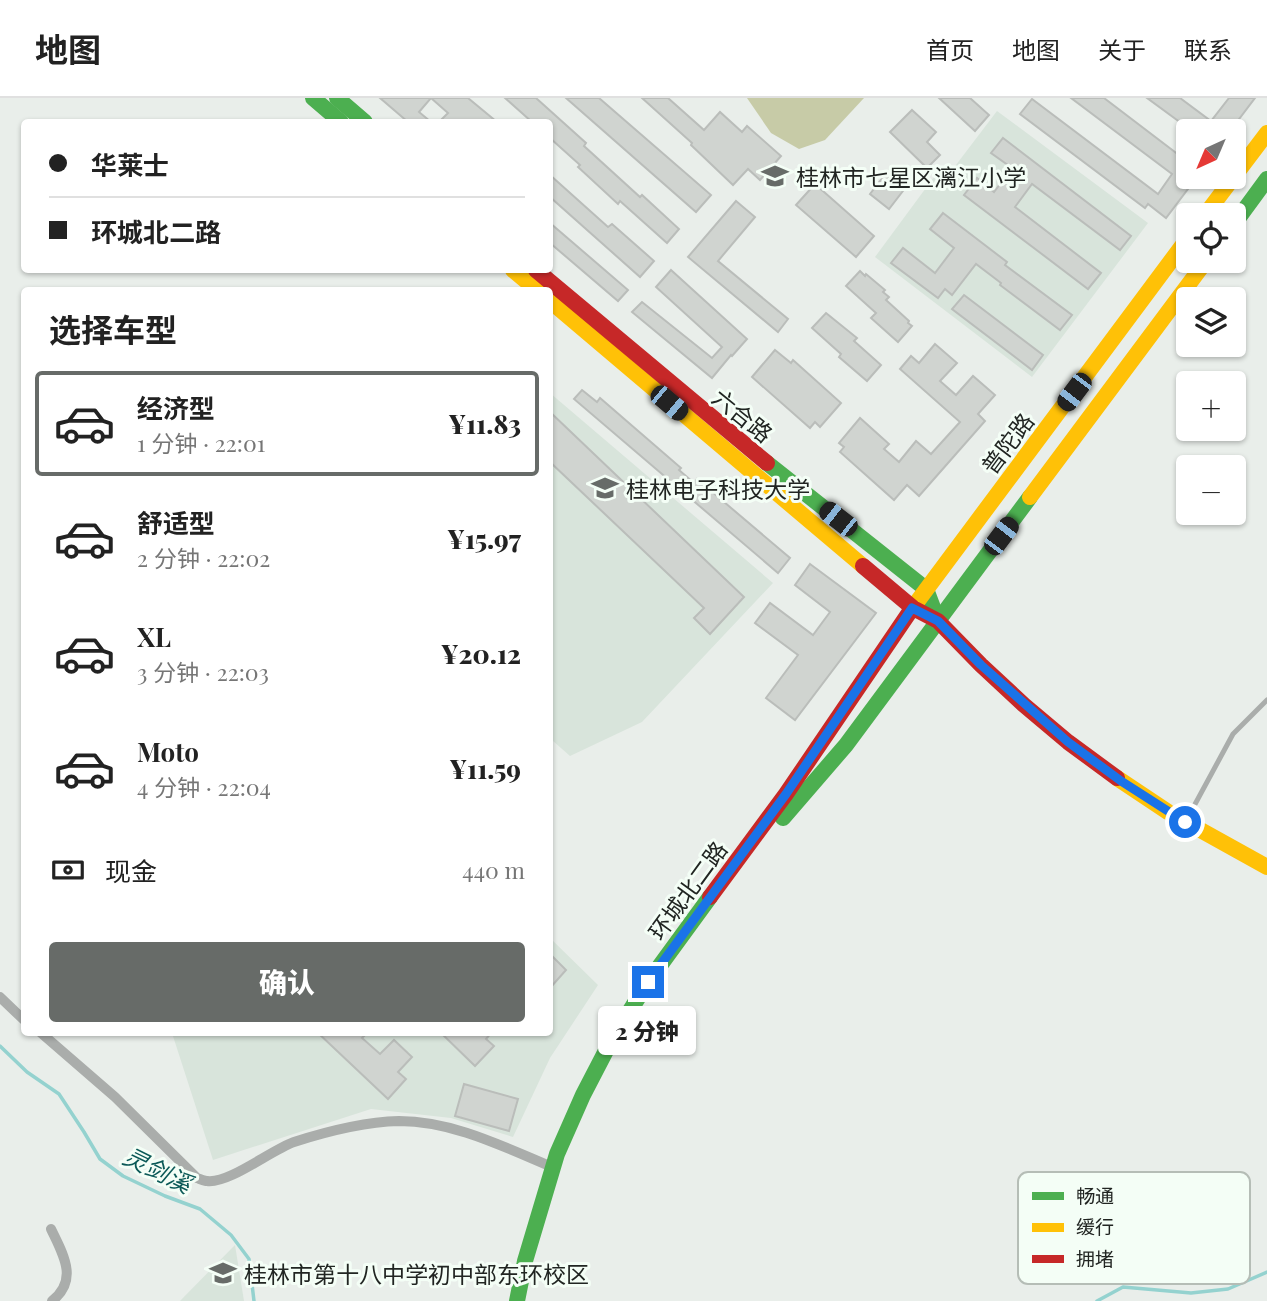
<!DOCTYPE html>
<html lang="zh">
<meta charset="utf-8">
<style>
:root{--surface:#fff;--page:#f6f6f6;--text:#222;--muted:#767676;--line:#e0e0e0;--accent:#676b68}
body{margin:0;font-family:"Playfair Display","Noto Sans SC",serif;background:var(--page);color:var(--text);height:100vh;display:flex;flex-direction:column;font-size:26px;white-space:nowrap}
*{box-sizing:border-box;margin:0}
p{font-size:23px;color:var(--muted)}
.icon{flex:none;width:38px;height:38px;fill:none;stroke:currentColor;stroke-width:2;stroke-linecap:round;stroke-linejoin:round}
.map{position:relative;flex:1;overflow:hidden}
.details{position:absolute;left:21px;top:189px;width:532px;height:749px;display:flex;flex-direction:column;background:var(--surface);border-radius:7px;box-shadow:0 2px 5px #0004}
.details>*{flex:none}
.hud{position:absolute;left:21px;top:21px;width:532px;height:154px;border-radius:7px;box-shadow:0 2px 5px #0004;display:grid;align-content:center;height:154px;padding:0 28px;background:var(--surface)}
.needle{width:46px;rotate:224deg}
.fabs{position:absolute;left:1176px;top:21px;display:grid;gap:14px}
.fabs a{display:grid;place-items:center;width:70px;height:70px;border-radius:7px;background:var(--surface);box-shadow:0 2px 5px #0004;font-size:35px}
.end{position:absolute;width:32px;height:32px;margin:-16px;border:9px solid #1a73e8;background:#fff;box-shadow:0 0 0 4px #fff}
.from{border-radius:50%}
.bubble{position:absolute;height:49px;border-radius:7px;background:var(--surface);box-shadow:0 2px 5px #0004;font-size:23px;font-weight:800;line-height:49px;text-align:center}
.car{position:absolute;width:21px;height:42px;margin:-21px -10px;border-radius:9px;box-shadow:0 0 5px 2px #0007;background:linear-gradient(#222 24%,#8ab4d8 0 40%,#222 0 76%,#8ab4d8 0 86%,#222 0)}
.hud b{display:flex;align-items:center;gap:24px;height:66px;font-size:26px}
.hud b+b{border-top:2px solid var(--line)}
.hud i{width:18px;height:18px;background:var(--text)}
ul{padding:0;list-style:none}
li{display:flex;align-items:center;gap:21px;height:105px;margin:0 14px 10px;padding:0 14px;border:4px solid transparent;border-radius:7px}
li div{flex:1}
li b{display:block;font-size:26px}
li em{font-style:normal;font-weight:800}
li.on{border-color:var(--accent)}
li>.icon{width:63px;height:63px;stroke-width:1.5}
h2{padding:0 28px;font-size:32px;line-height:84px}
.pay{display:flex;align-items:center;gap:18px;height:77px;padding:0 28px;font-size:26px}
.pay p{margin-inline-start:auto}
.button{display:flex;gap:14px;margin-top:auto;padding:14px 28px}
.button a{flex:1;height:80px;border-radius:7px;background:var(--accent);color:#fff;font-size:28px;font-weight:800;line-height:80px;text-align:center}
header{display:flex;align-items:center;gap:42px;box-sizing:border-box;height:98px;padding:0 35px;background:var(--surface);border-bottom:2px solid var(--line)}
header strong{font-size:33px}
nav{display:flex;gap:38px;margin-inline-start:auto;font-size:24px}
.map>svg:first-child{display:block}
.built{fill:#d8e4db}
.forest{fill:#c7cba7}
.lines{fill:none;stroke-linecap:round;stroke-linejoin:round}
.stream{stroke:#94d2cf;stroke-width:3.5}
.building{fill:#d0d4d0;stroke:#babdba;stroke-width:2}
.lane{stroke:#aaadab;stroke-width:5}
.street{stroke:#aaadab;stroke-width:10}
.fast{stroke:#4caf50;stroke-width:16}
.slow{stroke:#ffc107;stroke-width:16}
.jam{stroke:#c62828;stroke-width:16}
.route{stroke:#1a73e8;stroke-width:9}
.labels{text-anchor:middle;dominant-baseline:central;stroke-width:6;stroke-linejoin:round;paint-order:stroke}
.poi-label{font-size:23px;fill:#212522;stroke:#f4fef6;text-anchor:start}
.street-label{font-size:23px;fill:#212522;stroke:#f4fef6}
.water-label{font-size:24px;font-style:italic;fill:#0b5957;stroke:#f4fef6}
.key{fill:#f4fef6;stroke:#b5bdb6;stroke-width:2}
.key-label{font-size:19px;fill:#212522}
</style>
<header>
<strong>地图</strong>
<nav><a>首页</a><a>地图</a><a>关于</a><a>联系</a></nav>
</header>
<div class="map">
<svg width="1267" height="1203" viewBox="0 0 1267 1203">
<rect width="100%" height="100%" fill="#e9eeea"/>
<g class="built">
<path d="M997,13L1148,125L1032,279L875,159L934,79L943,84Z"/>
<path d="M550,295L773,485L642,624L570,658L553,643L550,651Z"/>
<path d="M550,840L598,887L550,960L513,1039L451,1020L371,1011L213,1062L172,935L550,934Z"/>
<path d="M235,1147L244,1203H180Z"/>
</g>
<path class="forest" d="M747,0H864L825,42L799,51L771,35Z"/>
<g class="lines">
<g class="stream">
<path d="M0,948L27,974L59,996L84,1034L100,1061L123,1078L165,1098L200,1111L231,1137L249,1161L254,1203"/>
<path d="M1097,1203L1123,1189L1191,1195L1228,1191L1267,1174"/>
</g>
</g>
<g class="building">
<path d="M380,0H431L419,14L431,24H408Z"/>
<path d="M431,0H468L497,24H439L448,15Z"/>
<path d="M505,0H536L586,45L584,48L640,99L642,97L679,131L667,145L620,103L618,106L578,69L580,67L550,40V24H532Z"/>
<path d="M566,0H599L711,97L696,114Z"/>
<path d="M642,0H668L704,32L720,14L742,34L747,28L781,58L760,82L748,71L733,87L691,47L692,45Z"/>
<path d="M939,0H970L989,17L975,33Z"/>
<path d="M1071,0H1104L1188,64V79H1197L1166,120L1148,106L1145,110L1020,16L1032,1L1158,96L1172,76Z"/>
<path d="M1147,0H1180L1211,23L1229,0H1255L1230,33H1192Z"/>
<path d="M912,12L936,34L927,44L940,57L927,70L890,34Z"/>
<path d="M1003,40L1131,138L1120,152L1032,86L1015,109L1101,175L1088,191L964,97L977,80L994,94L1012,70L991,55Z"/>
<path d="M887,74L906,89L889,111L870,96Z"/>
<path d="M550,77L608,129L612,126L654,163L640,179L550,99Z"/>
<path d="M815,86L874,138L856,159L796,107Z"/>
<path d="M736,103L755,119L718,163L788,221L778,234L688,159Z"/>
<path d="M943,115L1007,164L1005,167L1072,217L1060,232L1000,187L1001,185L976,166L952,197L945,191L938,200L891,165L903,150L935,175L954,150L930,131Z"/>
<path d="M550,125L628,192L618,203L550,145Z"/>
<path d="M671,172L747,241L732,258L731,257L712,280L632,214L642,204L712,260L722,249L656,189Z"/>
<path d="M860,173L865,178L866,176L885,192L883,194L889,199L886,202L909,223L908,225L912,228L898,244L871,220L876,215L846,188Z"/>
<path d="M964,197L1043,257L1032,272L952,211Z"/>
<path d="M826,215L857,240L854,243L881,267L867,283L839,259L841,256L812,230Z"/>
<path d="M935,246L957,265L940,283L956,297L973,278L995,297L978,316L985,323L919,398L907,387L894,402L840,354L844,349L839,345L860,320L889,346L884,351L899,364L916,343L931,356L960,324L900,271L911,258L919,265Z"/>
<path d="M775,252L791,265L793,262L841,305L820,329L815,324L810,330L752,279Z"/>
<path d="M582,292L597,304L600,300L681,370L679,372L694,385L697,381L790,460L778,475L574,301Z"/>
<path d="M550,314L744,499L710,536L694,520L704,510L550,364Z"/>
<path d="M810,466L876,515L795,622L766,600L798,557L755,525L770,505L813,537L830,514L795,487Z"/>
<path d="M550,856L566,872L550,890Z"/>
<path d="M317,934H368L362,940L380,956L394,942L412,959L398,974L406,981L388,1001Z"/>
<path d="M440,934H492L486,941L494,948L475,968Z"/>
<path d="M464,986L518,1001L509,1033L455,1018Z"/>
</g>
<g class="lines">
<path class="lane" d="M1187,721L1233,636L1267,602"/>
<g class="street">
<path d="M0,899L24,922"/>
<path d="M40,934L115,999L197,1080C200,1081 204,1083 207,1083C229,1086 271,1052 294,1044C328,1033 364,1024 399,1023C453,1023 504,1049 552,1069"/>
<path d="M51,1131C63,1156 79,1182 52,1203"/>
</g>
<g class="fast">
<path d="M313,0L341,24"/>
<path d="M337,0L365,24"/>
<path d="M1234,126L1267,81"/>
<path d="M767,365L926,491L938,523"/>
<path d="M783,720L846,647L1030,399"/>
<path d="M517,1203L525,1163L557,1056L583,997L611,943L648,884L710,799"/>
</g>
<g class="slow">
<path d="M1205,117L1267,35"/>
<path d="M513,172L537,192"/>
<path d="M550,203L863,468"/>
<path d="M1030,399L1206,163"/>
<path d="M911,512L1188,140"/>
<path d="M1117,680L1168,714L1267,769"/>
</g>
<g class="jam">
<path d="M536,172L767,365"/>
<path d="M863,468L913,510L938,523L981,567L1024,607L1068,644L1117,680"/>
<path d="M710,799L786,696L911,512"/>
</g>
</g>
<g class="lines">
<path class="route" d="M648,884L786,696L912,510L938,523L981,567L1068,644L1121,683L1185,724"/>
</g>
<defs>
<symbol id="school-bare" viewBox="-9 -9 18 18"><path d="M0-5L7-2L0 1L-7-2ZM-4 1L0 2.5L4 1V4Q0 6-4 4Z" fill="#676b68" stroke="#f4fef6" stroke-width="2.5" paint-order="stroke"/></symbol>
<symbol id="university-bare" viewBox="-9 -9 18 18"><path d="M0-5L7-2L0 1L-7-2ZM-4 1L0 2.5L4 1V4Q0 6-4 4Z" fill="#676b68" stroke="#f4fef6" stroke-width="2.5" paint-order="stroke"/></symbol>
</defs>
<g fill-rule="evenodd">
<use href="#school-bare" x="756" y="59" width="38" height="38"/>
<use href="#university-bare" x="586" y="371" width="38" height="38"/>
<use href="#school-bare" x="204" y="1156" width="38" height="38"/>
</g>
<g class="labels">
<g class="poi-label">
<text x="796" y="78">桂林市七星区漓江小学</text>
<text x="626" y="390">桂林电子科技大学</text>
<text x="244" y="1175">桂林市第十八中学初中部东环校区</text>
</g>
<g class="street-label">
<text transform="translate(743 317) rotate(39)">六合路</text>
<text transform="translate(1007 345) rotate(-53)">普陀路</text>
<text transform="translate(687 792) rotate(-54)">环城北二路</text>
</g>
<g class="water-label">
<text transform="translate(158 1071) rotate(26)">灵剑溪</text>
</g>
</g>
<rect x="1018" y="1074" width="232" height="112" rx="10" class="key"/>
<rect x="1032" y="1094" width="32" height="8" fill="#4caf50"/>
<rect x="1032" y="1125" width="32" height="9" fill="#ffc107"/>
<rect x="1032" y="1157" width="32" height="8" fill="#c62828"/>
<g class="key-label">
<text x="1076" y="1105">畅通</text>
<text x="1076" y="1136">缓行</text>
<text x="1076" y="1168">拥堵</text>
</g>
</svg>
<div class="fabs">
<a><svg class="needle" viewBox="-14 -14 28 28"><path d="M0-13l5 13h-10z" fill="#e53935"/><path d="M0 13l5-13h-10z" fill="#767676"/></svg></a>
<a><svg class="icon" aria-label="locate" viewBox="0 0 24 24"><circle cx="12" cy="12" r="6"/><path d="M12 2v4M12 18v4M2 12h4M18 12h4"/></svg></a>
<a><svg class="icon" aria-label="layers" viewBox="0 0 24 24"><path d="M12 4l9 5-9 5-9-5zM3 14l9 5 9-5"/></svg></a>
<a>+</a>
<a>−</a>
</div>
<i class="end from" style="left:1185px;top:724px"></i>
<i class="end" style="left:648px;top:884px"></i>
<div class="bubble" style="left:598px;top:908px;width:98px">2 分钟</div>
<i class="car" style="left:1074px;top:294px;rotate:217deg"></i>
<i class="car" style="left:669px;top:305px;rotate:130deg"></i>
<i class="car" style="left:838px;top:421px;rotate:308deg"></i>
<i class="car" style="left:1001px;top:438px;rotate:37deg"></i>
<div class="hud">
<b><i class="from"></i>华莱士</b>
<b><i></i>环城北二路</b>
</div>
<section class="details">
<h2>选择车型</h2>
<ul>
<li class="on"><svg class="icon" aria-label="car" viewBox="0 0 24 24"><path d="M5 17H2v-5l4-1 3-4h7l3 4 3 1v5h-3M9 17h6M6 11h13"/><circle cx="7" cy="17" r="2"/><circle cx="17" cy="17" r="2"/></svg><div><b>经济型</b><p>1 分钟 · 22:01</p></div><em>¥11.83</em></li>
<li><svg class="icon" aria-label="car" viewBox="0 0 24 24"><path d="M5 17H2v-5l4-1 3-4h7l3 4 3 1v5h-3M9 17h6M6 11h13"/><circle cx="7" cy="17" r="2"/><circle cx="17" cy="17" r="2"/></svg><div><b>舒适型</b><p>2 分钟 · 22:02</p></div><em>¥15.97</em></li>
<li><svg class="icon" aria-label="car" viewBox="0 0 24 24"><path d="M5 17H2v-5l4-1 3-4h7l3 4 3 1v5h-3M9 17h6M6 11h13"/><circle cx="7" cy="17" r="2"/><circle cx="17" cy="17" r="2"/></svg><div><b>XL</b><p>3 分钟 · 22:03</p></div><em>¥20.12</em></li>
<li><svg class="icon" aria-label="car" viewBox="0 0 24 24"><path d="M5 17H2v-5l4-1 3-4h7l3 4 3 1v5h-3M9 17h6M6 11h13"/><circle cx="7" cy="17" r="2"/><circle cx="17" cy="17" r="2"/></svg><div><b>Moto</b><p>4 分钟 · 22:04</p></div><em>¥11.59</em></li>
</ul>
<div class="pay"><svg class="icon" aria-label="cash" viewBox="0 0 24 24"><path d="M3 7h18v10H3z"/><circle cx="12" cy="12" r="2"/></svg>现金<p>440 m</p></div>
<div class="button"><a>确认</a></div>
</section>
</div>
